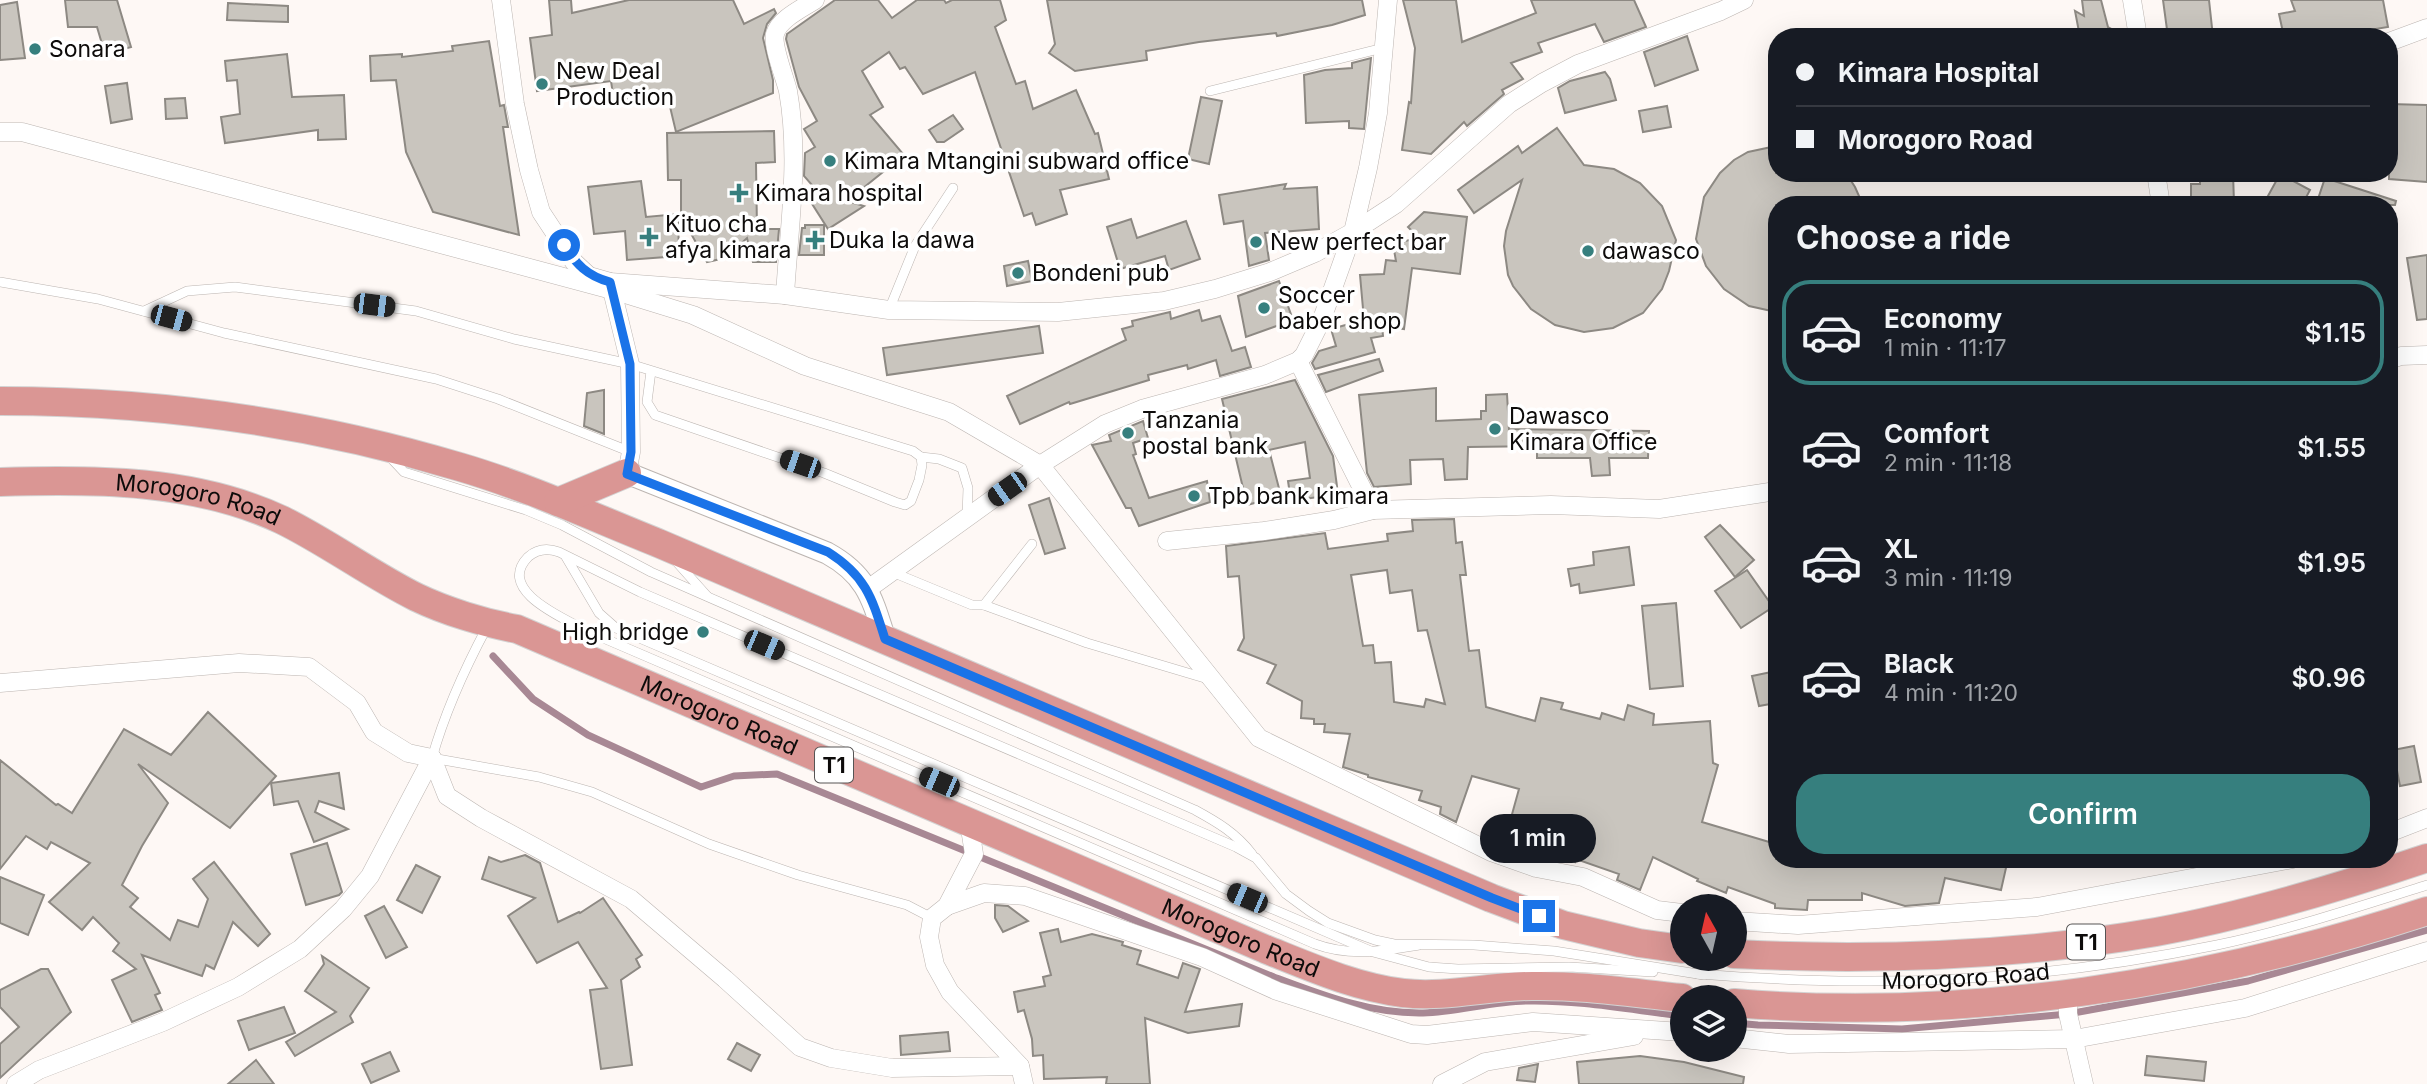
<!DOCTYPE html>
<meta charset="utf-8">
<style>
:root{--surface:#171b24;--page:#20242c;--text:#f1f3f6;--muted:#9ea1a6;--line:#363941;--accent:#367f7e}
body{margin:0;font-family:Inter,sans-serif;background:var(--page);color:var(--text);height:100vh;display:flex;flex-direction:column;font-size:26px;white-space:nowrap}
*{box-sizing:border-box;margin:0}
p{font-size:23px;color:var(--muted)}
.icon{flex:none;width:38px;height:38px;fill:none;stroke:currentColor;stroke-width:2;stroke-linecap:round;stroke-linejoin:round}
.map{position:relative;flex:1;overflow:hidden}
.drawer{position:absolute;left:1768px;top:196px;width:630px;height:672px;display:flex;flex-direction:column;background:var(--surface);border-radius:28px;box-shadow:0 7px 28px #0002}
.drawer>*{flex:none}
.top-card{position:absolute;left:1768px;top:28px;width:630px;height:154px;border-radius:28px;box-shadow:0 7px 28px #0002;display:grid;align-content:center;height:154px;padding:0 28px;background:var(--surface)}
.needle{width:46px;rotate:352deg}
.tools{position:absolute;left:1670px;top:894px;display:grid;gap:14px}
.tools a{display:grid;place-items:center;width:77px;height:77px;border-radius:50%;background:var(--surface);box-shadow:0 7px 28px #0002;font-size:35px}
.end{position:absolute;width:32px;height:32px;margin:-16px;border:9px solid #1a73e8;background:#fff;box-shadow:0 0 0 4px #fff}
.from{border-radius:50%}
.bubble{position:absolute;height:49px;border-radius:24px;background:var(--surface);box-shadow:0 7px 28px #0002;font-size:23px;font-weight:600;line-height:49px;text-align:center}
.car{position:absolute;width:21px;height:42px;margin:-21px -10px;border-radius:9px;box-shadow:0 0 5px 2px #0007;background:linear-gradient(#222 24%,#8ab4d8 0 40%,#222 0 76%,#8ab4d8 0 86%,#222 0)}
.top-card b{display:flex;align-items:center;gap:24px;height:66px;font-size:26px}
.top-card b+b{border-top:2px solid var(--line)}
.top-card i{width:18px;height:18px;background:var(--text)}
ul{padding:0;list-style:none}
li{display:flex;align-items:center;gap:21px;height:105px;margin:0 14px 10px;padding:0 14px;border:4px solid transparent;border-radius:28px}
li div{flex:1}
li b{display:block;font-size:26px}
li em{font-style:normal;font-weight:600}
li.current{border-color:var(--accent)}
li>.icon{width:63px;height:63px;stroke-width:1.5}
h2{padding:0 28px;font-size:32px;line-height:84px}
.primary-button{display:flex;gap:14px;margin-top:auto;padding:14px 28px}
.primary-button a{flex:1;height:80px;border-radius:28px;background:var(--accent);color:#fff;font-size:28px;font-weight:600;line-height:80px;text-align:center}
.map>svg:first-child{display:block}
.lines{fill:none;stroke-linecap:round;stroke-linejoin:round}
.stream{stroke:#a88894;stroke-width:7}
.building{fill:#c9c5be;stroke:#8d8983;stroke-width:2;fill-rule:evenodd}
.service-casing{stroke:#bcb5b1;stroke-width:10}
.minor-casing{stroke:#bcb5b1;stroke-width:19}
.tertiary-casing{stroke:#bcb5b1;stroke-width:23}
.trunk-casing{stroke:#d3d3d3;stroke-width:30}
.service{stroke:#fff;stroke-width:9}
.minor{stroke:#fff;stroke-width:18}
.tertiary{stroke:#fff;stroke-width:21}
.trunk{stroke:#da9694;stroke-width:28}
.route{stroke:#1a73e8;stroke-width:9}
.poi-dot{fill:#367f7e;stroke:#fff;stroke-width:2.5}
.labels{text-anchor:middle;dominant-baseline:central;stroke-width:7;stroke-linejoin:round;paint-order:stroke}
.shield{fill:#fff;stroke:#565454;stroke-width:2}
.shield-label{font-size:21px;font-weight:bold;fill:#0d0b0a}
.poi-label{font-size:23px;fill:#0d0b0a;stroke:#fff;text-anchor:start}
.street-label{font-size:23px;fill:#0d0b0a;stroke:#fff}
</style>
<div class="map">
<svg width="2427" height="1084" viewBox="0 0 2427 1084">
<rect width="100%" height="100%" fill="#fef8f5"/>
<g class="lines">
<g class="stream">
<path d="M493,656L533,699L588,735L701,787L734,776L777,774L1274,977C1322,995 1371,1014 1423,1013C1458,1012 1493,1001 1528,1001C1579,1000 1631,1010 1682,1016"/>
<path d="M1734,1023L1758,1025L1902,1029L2068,1014L2248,981L2427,930"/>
</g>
</g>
<g class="building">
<path d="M65,0H117L131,47L105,54L97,27H68Z"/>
<path d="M549,0H571L572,13L629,0H733L744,24L774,9L776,13L767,24L763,38L773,80V93L676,132L667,94L614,101L611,81L537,91L530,38L552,35Z"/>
<path d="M835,0H878L892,18L917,0H944L946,3L952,0H1000L1006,20L995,27L1016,84L1025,81L1033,109L1076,90L1095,134L1098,133L1109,179L1060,190L1067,214L1036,225L1032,213L1024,216L975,72L923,94L905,67L900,69L889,52L862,71L883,107L870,115L904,155L847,201L864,206L828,229L809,199L819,193L804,176L805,153L815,147L804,129L817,121L799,87L786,39L787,34Z"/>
<path d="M1047,0H1362L1365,15L1332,25L1277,36L1276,33L1199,42L1146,51L1147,60L1075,71L1049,53L1055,44Z"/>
<path d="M1403,0H1456L1462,42L1536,13L1531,0H1634L1646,27L1604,42L1595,24L1538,43L1542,52L1511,63L1523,79L1502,90L1504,94L1467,126L1464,122L1431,154L1402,150L1409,102L1411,103L1415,48Z"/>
<path d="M2082,0H2101L2108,27L2126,37H2080L2075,11L2084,16Z"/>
<path d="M2163,0H2209L2213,37H2168Z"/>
<path d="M2291,0H2383L2388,27L2369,30L2370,37H2284L2279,14L2295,11Z"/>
<path d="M17,2L25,58L0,60V5Z"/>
<path d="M228,3L288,6V22L227,20Z"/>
<path d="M1687,36L1698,70L1655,86L1644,52Z"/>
<path d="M489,41L500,106L504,105L508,127H503L519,235L433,212L406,152L396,80L371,81L370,56L402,54V57L453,51L452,46Z"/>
<path d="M287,54L292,97L344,95L346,139L318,140V130L225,143L221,117L240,114L237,80L227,81L225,61Z"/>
<path d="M1371,58L1364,129L1349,128V121L1306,123L1304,75L1325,70L1352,68V63Z"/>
<path d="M1605,72L1610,79L1616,100L1565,113L1558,88L1570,81Z"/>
<path d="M127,83L132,119L111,123L105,86Z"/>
<path d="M1201,97L1222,101L1209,164L1188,159Z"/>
<path d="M185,98L187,118L166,119L165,99Z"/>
<path d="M2389,104L2427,105V182L2389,179Z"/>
<path d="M1667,106L1671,127L1643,132L1639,111Z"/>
<path d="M953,115L963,129L944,142H937L929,130Z"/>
<path d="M1557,128L1584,165L1614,169L1640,183L1662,206L1676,240L1669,271L1662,289L1643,313L1613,328L1584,332L1555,325L1531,309L1513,286L1508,275L1504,246L1506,231L1522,180L1474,213L1458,190L1518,146L1522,153Z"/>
<path d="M774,131L775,162L756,163L757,229H779L776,262H753L747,238L725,258L707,262L681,216V180H668L667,133Z"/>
<path d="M1776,146V173H1846L1855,187L1863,205H1776V312L1749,306L1724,289L1706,266L1696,239L1704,197L1720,173L1734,160L1748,152Z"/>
<path d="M2200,173H2233L2234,203L2191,204V184H2200Z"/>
<path d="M2280,174L2310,190L2302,205H2263Z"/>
<path d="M2325,178L2396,201L2395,205H2316Z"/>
<path d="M641,181L646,217L678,214L679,256L627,260L625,231L594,234L588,187Z"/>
<path d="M1286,184L1284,189L1317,187L1319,229L1265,233L1269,260L1249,266L1243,221L1224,224L1219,195Z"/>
<path d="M1424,212L1467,217L1460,274L1412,268L1404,329L1382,326L1383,336L1371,338L1375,352L1315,369L1312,363L1319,351L1336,346L1331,329L1364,320L1360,275L1384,274L1386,260L1396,261L1394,250L1397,249L1396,243L1419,238L1408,227Z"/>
<path d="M1131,219L1137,238L1186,221L1200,259L1169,270L1165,256L1120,269L1107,227Z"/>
<path d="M805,225H824V255H799L802,228H805Z"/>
<path d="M2427,255V319L2417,320L2407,258Z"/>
<path d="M1028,261L1032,281L1007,286L1004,266Z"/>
<path d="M1279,281L1293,320L1246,337L1238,296Z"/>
<path d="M1199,310L1202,321L1220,316L1232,351L1245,347L1251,367L1220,376L1216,360L1188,369L1187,365L1148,375L1149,380L1070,404L1069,402L1020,424L1007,396L1126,340L1122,329L1133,326L1132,321L1170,312L1171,319Z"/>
<path d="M1039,326L1043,353L887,375L883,348Z"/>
<path d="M1379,359L1383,371L1326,392L1318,375Z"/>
<path d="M1295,380L1333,456L1338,494L1291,501L1288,481L1310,478L1305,442L1269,450L1281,496L1247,505L1222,399Z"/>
<path d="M1436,388V421L1481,419V411H1486V395L1507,394L1509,429L1649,431L1648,458H1609L1610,475L1592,476L1590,458H1537V446L1468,447L1467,479L1445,480L1443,459L1410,460L1411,484L1374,487L1367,473L1359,395Z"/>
<path d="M604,390V434L584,426L587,393Z"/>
<path d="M1143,421L1148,438L1133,443L1136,454L1133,455L1149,498L1207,481L1210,502L1139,526L1131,508H1126L1092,445L1111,441L1109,435Z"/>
<path d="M1049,498L1065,548L1045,554L1029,505Z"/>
<path d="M1454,519L1456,543L1462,542L1466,575H1460L1469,651L1479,650L1486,707L1535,721L1541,698L1563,703L1561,709L1600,719L1602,713L1624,720L1628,705L1654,714L1653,725L1710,721L1713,763L1718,765L1702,822L1776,844V859H1899L1935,865L1936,859H2008L2001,890L1945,878L1939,903L1905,906L1862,893V900H1808L1807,910L1775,908V904L1728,887L1726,893L1697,881L1698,879L1653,857L1640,890L1617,880L1619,874L1576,859L1575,862L1543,847L1506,836L1519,789L1472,776L1456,822L1440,814L1441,807L1419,800L1422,791L1368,777V775L1343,767L1350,734L1324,732L1325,724H1314V719L1301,718L1302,701L1267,683L1276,665L1238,650L1244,638L1239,576L1228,577L1226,546L1325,533L1328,549L1388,541L1387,534L1413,531L1412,520ZM1387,570L1390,593L1412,590L1418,631L1427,630L1445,704L1426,699L1424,707L1394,702L1391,662L1375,663L1373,645L1363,646L1351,575Z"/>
<path d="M1720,525L1754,560L1735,577L1705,537Z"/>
<path d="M1629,547L1634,585L1580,593L1579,584L1571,586L1568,569L1594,565L1593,552Z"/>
<path d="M1747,570L1773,607L1741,628L1715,591Z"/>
<path d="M1676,603L1683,686L1650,689L1642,606Z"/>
<path d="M1776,671V703L1759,706L1752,676Z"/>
<path d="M208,712L276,776L230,828L138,764L168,803L142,846L122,885L138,898L130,907L170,940L178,920L198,927L208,899L193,879L214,862L270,934L258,946L233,922L214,969L206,965L202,976L142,955L160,993L155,995L162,1010L132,1022L112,980L136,969L113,951L119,943L93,917L82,930L49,902L90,863L51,842L47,849L26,836L0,869V760L56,805L58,804L72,813L124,729L171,755Z"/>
<path d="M2414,746L2421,782L2400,786L2393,750Z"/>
<path d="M339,773L344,809L319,801L315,812L348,829L314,842L298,801L274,805L271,783Z"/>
<path d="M327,843L342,892L339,895L306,905L291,854Z"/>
<path d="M525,855L540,863L558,922L579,912L580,913L603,898L642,955L636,959L640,967L621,980L632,1065L601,1069L590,990L607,988L578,942L537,963L508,916L535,898L482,879L489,857L501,862Z"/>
<path d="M416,865L440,877L422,913L397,900Z"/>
<path d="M0,877L44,895L28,935L0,923Z"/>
<path d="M995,905L1008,906L1028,921L1003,932L995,918Z"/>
<path d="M384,906L407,947L386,958L365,916Z"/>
<path d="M1058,929L1061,942L1092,934L1123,942L1122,945L1141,951L1137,964L1178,978L1183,963L1200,969L1185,1012L1242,1004L1239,1026L1188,1033L1145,1018L1150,1084H1106L1107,1077L1044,1079L1043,1055L1033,1056L1032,1039L1024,1010L1018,1012L1014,992L1045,986L1043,977L1051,975L1040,933Z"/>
<path d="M322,956L369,988L350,1016L353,1022L295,1056L286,1042L336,1012L305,991L324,964Z"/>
<path d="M41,969H48L71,1012L0,1078V1044L19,1027L0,1007V990Z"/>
<path d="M284,1007L295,1033L249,1050L238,1021Z"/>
<path d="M948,1032L950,1051L901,1055L900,1036Z"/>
<path d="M737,1043L760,1055L751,1071L728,1059Z"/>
<path d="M390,1052L399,1071L371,1083L362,1064Z"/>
<path d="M1640,1056L1684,1062L1744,1077L1743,1084H1579L1577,1062Z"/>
<path d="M2147,1056L2206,1062L2204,1081L2145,1075Z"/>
<path d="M256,1060L274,1084H228Z"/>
<path d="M1538,1064L1535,1082L1517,1080L1519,1068Z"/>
</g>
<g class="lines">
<defs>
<g id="service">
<path d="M1210,91L1383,48"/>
<path d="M0,282L98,299L224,333L436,379L498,399L631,452"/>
<path d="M889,310L915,246L953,188"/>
<path d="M144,311L187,291L235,287L416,311L514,339L630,364L913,451L921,457L922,465L919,480L911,501L905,505L895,502L824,473L655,415L647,402L651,371"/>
<path d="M389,456L404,472L526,510L562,525L651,572L1195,810C1217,822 1236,833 1252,854"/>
<path d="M921,457L939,459L962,468L968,488L967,516"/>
<path d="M566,557L599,613L616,628L1373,952L1429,967L1458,969L1569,967L1653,972"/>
<path d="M674,559L707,596"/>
<path d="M892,572L972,605H984L1032,544"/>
<path d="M984,605L1087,643L1208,679"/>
<path d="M487,627C464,670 445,712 432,758L539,777L592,792L709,844L798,875L907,905L932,918"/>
<path d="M1419,945C1383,951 1350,957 1315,944L587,631C566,619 495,591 528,557C537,549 548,548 559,552L640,592L1236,847L1256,858L1286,894L1309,911L1328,923L1375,940L1394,944L1474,945L1554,951L1704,975"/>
<path id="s1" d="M1698,974C1751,978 1805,981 1858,981C1977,982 2100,969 2217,945C2288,930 2358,907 2427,885"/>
</g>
<g id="minor">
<path d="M501,0L515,104L529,170L541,212L574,262L589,276L610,282L785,295L889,310L1058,312L1164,301L1215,289L1270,272L1315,253L1353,232L1396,204L1509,104L1542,83L1578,64L1721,11L1744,0"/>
<path d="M2132,0L2138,37"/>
<path d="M2389,42L2427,28"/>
<path d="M0,132H22L612,290L693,315L805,366L949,412L1040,465L1259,738L1491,852L1536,868L1583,877L1657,910L1682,913"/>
<path d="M2156,173L2161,205"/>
<path d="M610,282L630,364L631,452L627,473"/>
<path d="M785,295C789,228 800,158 788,91C785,78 772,46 775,34C779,19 803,8 815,0"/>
<path d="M2389,360L2401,356L2427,355"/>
<path d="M1298,361L1373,510"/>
<path d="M1167,541L1264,531L1334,520L1373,510L1551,505L1659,509L1776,491"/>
<path d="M868,589L1040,465L1105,424L1142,409L1265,375L1298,361L1304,355L1322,319L1353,232L1368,168L1378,113L1388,0"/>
<path d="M0,683L239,663L309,667L357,703L374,732L408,753L432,758"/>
<path d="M432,758L447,796L481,818L631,899L725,979L800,1047L831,1058L892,1068L1020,1066"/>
<path d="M969,822L974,854L947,906L932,918L929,937L935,965L950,992L1020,1066L1024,1084"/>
<path d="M2389,833L2427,818"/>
<path d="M947,906L984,893L1025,896L1202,957L1277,991L1411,1034L1427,1035L1533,1022L1682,1032"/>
<path d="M1734,921L1798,925L2037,907L2293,859"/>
<path d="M2068,994V1014L2084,1084"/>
<path d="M1734,1038L1789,1044L2074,1039L2245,1008L2427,951"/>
<path d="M16,1084L39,1070L163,1022L238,987L300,949L343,909L370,876L432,758"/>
<path d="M1442,1084L1485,1062L1634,1036"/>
</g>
<path id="tertiary" d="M627,473L827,553C867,575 872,598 885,639"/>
<g id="trunk">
<path d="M0,401C156,401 310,422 460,467C528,487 593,517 658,543L1491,898L1563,925L1639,943L1682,949"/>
<path id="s2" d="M0,482C94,479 195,479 282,520C327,542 370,574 416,597C445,611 484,623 517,629L1265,949C1310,967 1355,987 1403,993C1446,998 1489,986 1532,986C1582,985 1632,993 1682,998"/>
<path d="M558,502L627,473"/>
<path d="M1734,954C1875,961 2017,956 2156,932C2248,915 2338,888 2427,858"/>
<path d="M1734,1003C1968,1022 2205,984 2427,911"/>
</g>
</defs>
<use href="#service" class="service-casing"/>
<use href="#minor" class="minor-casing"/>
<use href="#tertiary" class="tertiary-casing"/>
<use href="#trunk" class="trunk-casing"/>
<use href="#service" class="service"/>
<use href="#minor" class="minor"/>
<use href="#tertiary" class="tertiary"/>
<use href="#trunk" class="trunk"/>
</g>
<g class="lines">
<path class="route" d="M564,245C576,264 587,276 610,282L630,364L631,452L627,474L828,552C866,576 872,598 885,639L1492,898L1539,916"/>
</g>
<g class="poi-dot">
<circle cx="35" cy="49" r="7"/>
<circle cx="542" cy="84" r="7"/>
<circle cx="830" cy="161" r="7"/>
<path d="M735.5 182.5h7v7h7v7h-7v7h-7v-7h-7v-7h7z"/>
<path d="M645.5 226.5h7v7h7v7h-7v7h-7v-7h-7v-7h7z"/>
<path d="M811.5 229.5h7v7h7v7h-7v7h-7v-7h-7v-7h7z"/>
<circle cx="1256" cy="242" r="7"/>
<circle cx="1588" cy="251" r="7"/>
<circle cx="1018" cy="273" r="7"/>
<circle cx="1264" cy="308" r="7"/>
<circle cx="1495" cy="429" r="7"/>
<circle cx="1128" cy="433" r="7"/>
<circle cx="1194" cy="496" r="7"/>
<circle cx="703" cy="632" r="7"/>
</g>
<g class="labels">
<g class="shield">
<rect x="815" y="747.5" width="38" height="35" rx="5"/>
<rect x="2067" y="924.5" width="38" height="35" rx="5"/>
</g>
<g class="shield-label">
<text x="834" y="765">T1</text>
<text x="2086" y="942">T1</text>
</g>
<g class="poi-label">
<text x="49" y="49">Sonara</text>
<text x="556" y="71">New Deal<tspan x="556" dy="26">Production</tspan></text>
<text x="844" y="161">Kimara Mtangini subward office</text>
<text x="755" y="193">Kimara hospital</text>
<text x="665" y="224">Kituo cha<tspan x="665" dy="26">afya kimara</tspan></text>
<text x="829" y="240">Duka la dawa</text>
<text x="1270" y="242">New perfect bar</text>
<text x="1602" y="251">dawasco</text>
<text x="1032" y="273">Bondeni pub</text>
<text x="1278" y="295">Soccer<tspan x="1278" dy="26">baber shop</tspan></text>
<text x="1509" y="416">Dawasco<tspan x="1509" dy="26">Kimara Office</tspan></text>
<text x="1142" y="420">Tanzania<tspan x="1142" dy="26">postal bank</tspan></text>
<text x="1208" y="496">Tpb bank kimara</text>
<text x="689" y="632" text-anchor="end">High bridge</text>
</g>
<g class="street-label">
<text stroke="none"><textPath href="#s2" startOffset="200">Morogoro Road</textPath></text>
<text stroke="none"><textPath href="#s2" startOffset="768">Morogoro Road</textPath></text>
<text stroke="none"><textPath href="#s2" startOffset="1335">Morogoro Road</textPath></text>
<text stroke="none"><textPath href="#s1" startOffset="268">Morogoro Road</textPath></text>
</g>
</g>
</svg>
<div class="tools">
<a><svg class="needle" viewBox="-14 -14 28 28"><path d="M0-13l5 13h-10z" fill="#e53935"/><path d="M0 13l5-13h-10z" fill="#9ea1a6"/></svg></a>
<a><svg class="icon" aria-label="layers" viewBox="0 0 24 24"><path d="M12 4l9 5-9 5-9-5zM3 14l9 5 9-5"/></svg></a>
</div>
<i class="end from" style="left:564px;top:245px"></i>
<i class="end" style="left:1539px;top:916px"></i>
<div class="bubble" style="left:1480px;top:814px;width:116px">1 min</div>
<i class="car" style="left:374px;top:305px;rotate:97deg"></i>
<i class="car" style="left:171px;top:318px;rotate:105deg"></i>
<i class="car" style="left:800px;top:464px;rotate:289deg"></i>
<i class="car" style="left:1007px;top:489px;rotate:235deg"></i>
<i class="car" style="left:764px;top:645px;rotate:113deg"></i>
<i class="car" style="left:939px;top:782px;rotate:293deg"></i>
<i class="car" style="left:1247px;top:898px;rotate:293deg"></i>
<div class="top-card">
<b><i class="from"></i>Kimara Hospital</b>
<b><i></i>Morogoro Road</b>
</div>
<section class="drawer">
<h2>Choose a ride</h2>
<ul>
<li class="current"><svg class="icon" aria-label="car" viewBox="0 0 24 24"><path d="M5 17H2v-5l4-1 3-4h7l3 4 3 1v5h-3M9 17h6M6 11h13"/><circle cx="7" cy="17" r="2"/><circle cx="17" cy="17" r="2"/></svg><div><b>Economy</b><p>1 min · 11:17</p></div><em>$1.15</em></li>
<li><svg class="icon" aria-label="car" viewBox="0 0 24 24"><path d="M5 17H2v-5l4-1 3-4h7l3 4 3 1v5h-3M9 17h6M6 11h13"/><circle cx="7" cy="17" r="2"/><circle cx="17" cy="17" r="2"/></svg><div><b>Comfort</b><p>2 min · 11:18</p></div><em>$1.55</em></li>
<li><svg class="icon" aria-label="car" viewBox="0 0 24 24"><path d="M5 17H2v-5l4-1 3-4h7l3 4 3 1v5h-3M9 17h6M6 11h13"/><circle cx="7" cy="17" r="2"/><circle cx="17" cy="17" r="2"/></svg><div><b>XL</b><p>3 min · 11:19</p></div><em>$1.95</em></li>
<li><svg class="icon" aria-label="car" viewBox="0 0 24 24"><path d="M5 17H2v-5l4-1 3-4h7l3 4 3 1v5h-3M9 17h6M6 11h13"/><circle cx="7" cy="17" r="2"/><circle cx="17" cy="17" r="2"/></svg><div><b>Black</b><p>4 min · 11:20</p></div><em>$0.96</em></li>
</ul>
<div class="primary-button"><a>Confirm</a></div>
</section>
</div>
